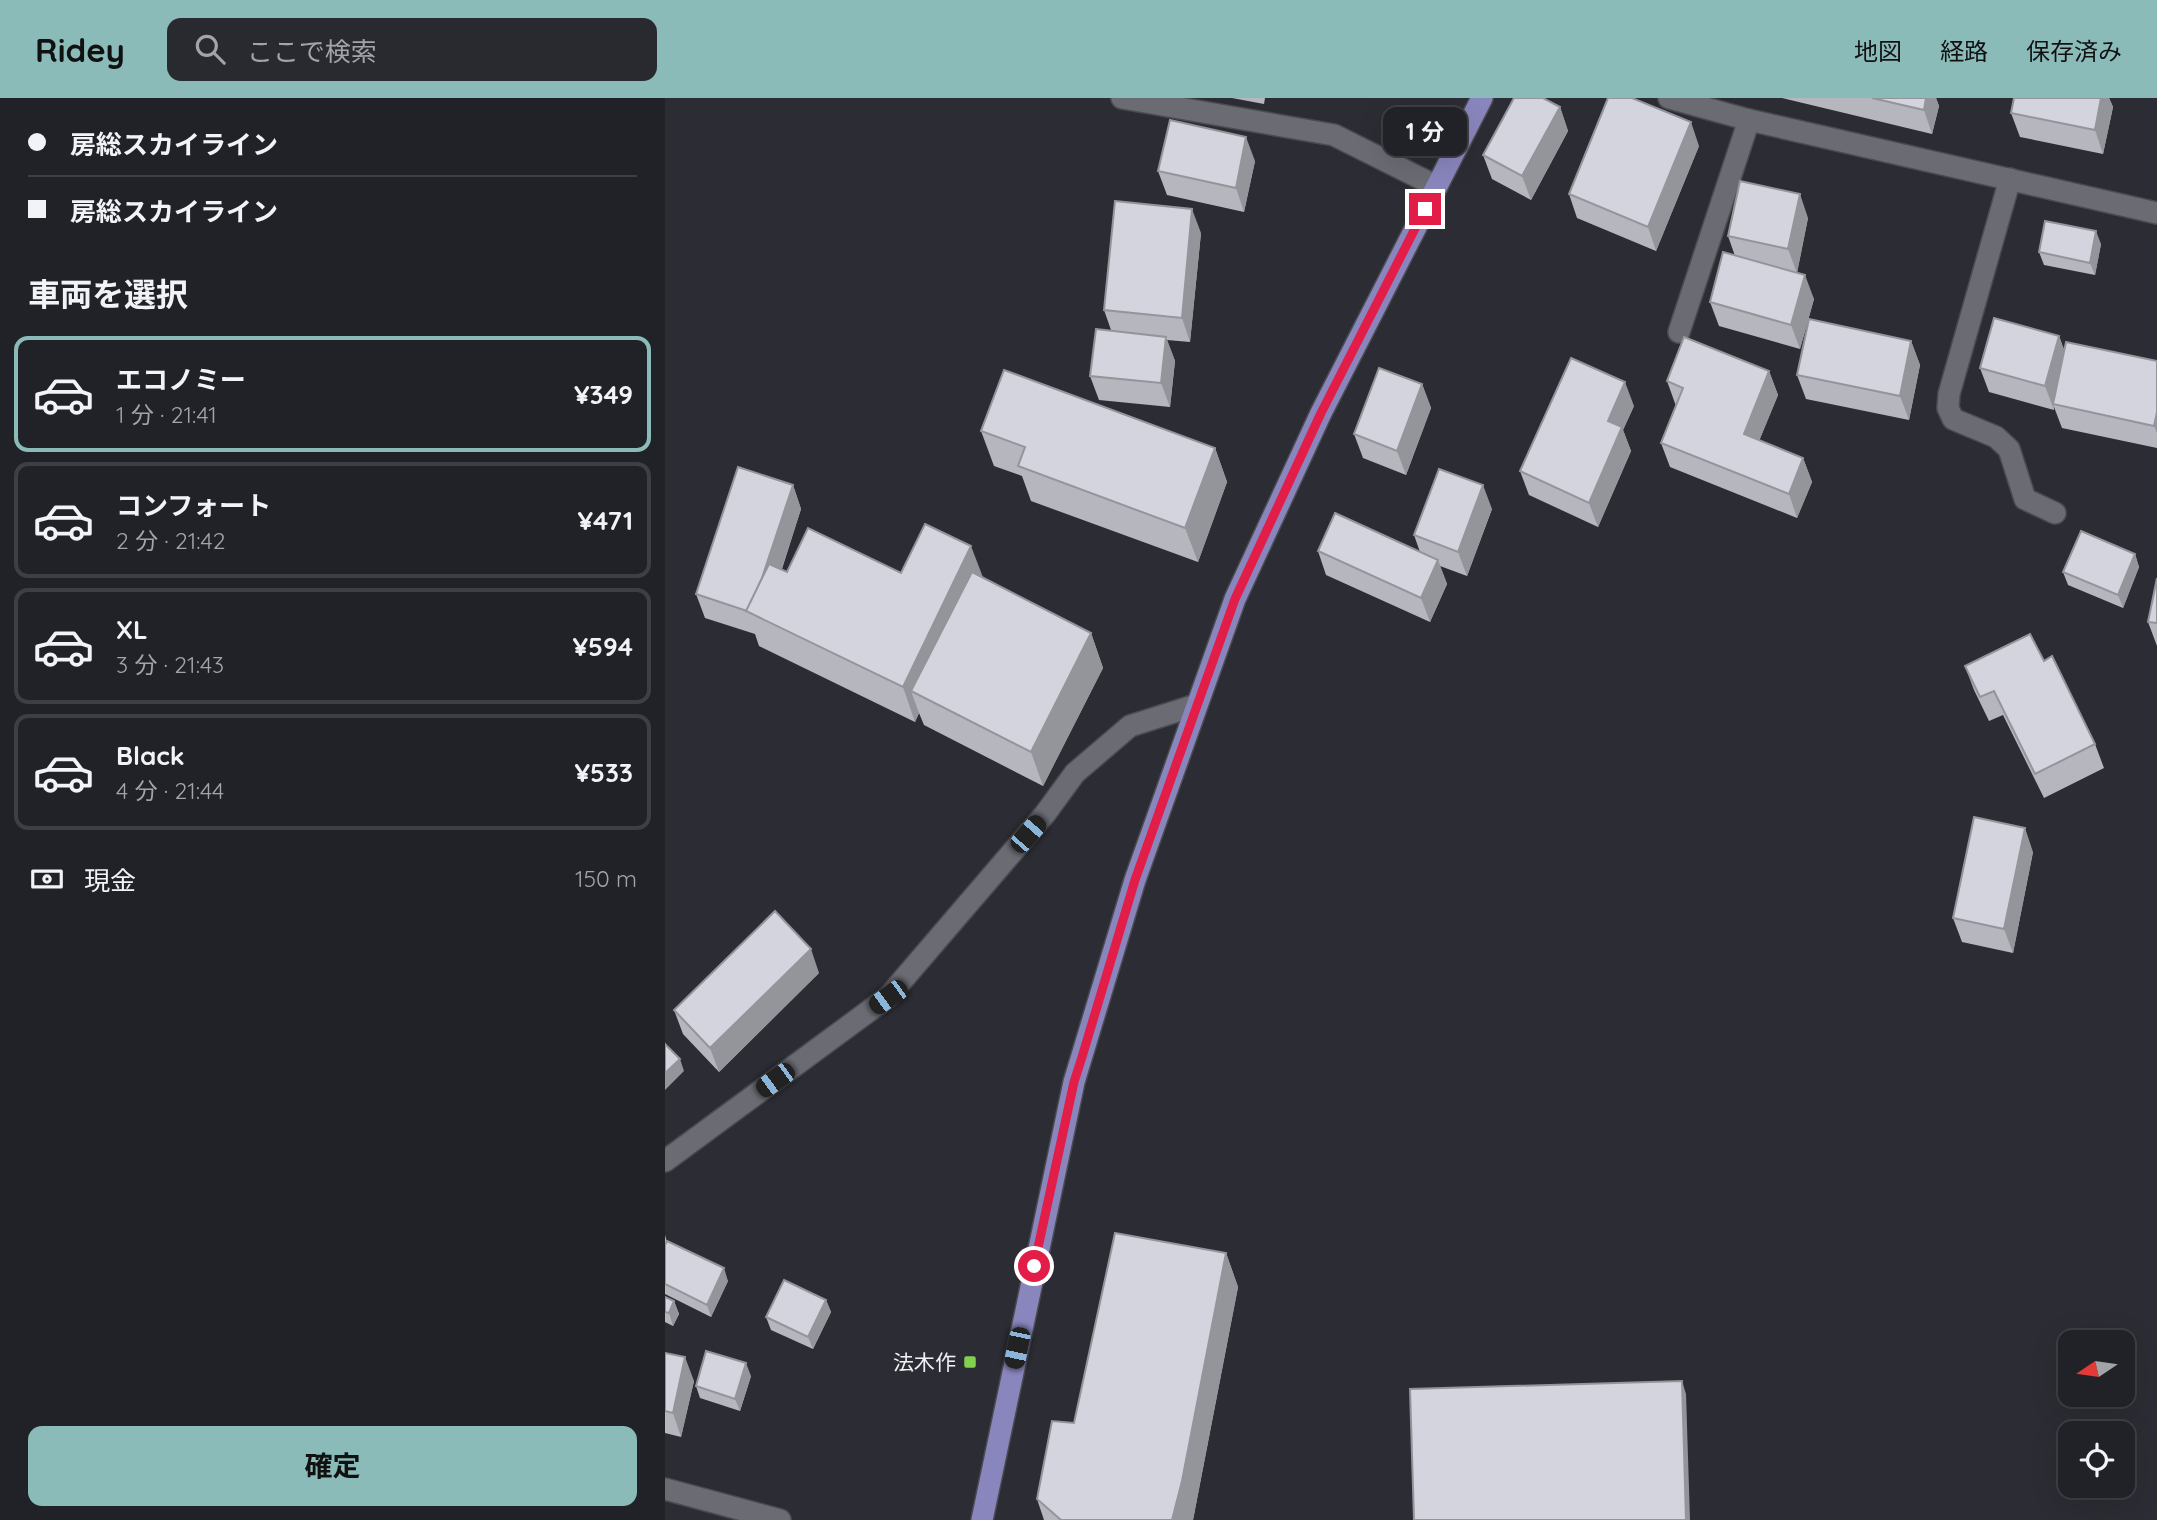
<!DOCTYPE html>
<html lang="ja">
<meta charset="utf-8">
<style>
:root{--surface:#212227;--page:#292a2f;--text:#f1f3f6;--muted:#a2a4a7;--line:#3e3f44;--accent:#8bbbb9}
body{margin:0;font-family:Quicksand,"Noto Sans JP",sans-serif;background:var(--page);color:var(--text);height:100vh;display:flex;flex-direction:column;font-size:26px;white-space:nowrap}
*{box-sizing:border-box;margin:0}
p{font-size:23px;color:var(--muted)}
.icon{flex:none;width:38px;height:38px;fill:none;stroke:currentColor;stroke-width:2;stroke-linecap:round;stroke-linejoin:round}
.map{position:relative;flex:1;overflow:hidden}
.side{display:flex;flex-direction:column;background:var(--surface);width:665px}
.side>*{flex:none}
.guide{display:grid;align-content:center;height:154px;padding:0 28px;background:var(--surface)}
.needle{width:46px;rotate:257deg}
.controls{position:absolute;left:1393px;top:1232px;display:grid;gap:14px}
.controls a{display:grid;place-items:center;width:77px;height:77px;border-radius:14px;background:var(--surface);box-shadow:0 7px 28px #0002,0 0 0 2px var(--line);font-size:35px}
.end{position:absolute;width:32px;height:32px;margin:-16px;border:9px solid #e11d48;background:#fff;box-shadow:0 0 0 4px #fff}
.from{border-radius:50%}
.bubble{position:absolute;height:49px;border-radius:14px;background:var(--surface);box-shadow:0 7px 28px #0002,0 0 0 2px var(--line);font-size:23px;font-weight:700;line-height:49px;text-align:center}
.car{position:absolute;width:21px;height:42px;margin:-21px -10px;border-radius:9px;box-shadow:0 0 5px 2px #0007;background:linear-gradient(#222 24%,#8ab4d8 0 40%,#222 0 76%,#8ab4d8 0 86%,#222 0)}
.guide b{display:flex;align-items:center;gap:24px;height:66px;font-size:26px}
.guide b+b{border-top:2px solid var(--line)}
.guide i{width:18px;height:18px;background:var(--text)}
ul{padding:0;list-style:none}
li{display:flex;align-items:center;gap:21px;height:116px;margin:0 14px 10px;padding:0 14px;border:4px solid var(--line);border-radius:14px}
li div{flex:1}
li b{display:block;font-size:26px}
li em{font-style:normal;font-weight:700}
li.on{border-color:var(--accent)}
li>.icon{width:63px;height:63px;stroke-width:1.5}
h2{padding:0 28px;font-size:32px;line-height:84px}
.pay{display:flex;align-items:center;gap:18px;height:77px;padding:0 28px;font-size:26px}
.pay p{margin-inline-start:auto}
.primary-button{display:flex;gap:14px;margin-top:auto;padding:14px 28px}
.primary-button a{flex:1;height:80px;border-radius:14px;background:var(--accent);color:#111;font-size:28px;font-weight:700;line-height:80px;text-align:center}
header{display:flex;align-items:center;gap:42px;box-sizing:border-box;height:98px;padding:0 35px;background:var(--accent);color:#111}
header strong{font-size:33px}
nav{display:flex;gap:38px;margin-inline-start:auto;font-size:24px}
.search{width:490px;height:63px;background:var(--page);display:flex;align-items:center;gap:18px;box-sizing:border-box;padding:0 24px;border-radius:14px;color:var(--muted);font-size:26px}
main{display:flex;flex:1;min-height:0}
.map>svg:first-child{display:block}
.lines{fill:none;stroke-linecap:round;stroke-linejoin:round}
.minor-casing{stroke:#4a4a50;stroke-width:24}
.major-casing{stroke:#4a4a50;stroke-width:24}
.minor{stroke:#6b6b74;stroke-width:21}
.major{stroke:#8886bd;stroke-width:21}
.wall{fill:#b6b6bf}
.shaded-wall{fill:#94949b}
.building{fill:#d4d4de;stroke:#94949b;stroke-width:2}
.route{stroke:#e11d48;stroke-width:9}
.poi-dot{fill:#82d04f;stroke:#2c2d34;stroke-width:2.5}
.labels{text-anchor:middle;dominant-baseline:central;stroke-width:7;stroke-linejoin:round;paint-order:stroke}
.poi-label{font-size:21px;fill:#f0f0f5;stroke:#2c2d34;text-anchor:end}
</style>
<header>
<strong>Ridey</strong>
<div class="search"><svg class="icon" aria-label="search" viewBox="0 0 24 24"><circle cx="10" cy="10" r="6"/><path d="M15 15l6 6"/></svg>ここで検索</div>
<nav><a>地図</a><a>経路</a><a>保存済み</a></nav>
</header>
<main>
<section class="side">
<div class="guide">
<b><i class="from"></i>房総スカイライン</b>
<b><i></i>房総スカイライン</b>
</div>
<h2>車両を選択</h2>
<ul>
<li class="on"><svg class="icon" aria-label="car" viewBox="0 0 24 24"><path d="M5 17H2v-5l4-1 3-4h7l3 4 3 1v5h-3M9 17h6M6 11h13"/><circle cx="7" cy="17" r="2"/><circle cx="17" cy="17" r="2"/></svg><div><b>エコノミー</b><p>1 分 · 21:41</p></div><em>¥349</em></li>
<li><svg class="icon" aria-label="car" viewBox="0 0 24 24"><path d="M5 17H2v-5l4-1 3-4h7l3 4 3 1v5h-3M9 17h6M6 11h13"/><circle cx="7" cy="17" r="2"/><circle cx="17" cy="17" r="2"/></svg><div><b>コンフォート</b><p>2 分 · 21:42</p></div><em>¥471</em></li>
<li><svg class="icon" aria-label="car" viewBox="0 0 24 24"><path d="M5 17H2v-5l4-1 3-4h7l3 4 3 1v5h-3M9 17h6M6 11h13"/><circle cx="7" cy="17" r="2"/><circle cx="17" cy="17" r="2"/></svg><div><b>XL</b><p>3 分 · 21:43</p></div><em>¥594</em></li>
<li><svg class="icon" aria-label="car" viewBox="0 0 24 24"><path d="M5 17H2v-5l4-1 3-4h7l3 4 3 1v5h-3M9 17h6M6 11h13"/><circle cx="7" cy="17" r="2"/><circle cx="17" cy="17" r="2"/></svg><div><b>Black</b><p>4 分 · 21:44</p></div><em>¥533</em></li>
</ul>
<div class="pay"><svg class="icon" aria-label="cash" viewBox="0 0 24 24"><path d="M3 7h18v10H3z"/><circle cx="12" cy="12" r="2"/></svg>現金<p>150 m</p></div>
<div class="primary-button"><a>確定</a></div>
</section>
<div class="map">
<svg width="1492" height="1422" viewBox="0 0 1492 1422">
<rect width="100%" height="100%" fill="#2c2d34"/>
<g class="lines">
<defs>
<g id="minor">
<path d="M457,0L669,37L771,88"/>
<path d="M1004,0L1084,22L1492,115"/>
<path d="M1345,81L1284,296L1283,310L1288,321L1331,339L1344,351L1360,401L1390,415"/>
<path d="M1014,234L1084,22"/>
<path d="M0,1063L223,899L380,716L410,675L465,628L531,607"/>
<path d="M0,1391L115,1422"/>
</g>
<path id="major" d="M317,1422L409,984L470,782L570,501L656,315L817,0"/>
</defs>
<use href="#minor" class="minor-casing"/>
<use href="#major" class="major-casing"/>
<use href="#minor" class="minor"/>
<use href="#major" class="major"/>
</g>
<g class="wall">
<path d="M567,0H600L599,6Z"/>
<path d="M1117,0H1271L1274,8L1267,36Z"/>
<path d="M1349,0H1444L1448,9L1438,56L1355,39L1346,15Z"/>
<path d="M895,9L903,33L866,102L827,81L818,57Z"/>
<path d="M1034,48L991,153L912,120L904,96Z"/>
<path d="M590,63L579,114L502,97L493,73Z"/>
<path d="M1143,120L1132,175L1149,201L1135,251L1054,228L1045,204L1070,158L1063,138Z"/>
<path d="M536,135L525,244L502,242L510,263L505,309L434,302L425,278L446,232L439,212Z"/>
<path d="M1436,146L1430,177L1379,167L1374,154Z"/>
<path d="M1394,238L1399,252L1492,263V350L1397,330L1389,309V312L1324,294L1315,270Z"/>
<path d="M1246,243L1255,267L1244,322L1141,301L1132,277Z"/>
<path d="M1104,273L1113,297L1094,343L1138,360L1147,384L1132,420L1005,369L996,345L1011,308L1002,283Z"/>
<path d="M757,286L766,310L741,377L698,360L689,336Z"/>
<path d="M969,308L958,332L966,353L933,429L864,397L855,373Z"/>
<path d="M316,333L550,350L562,384L533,464L366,403L357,378L329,368Z"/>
<path d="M128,387L136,411L117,471L122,474L236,475L318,480L426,535L438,570L378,688L259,627L254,615L250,624L94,548L90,536L40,520L31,496Z"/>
<path d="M827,411L802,478L775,468L782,486L765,524L661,477L653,453L755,454L749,437Z"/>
<path d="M1470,456L1474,469L1458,510L1403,487L1398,474Z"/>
<path d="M1492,480V548L1483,524Z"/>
<path d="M1379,563L1430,646L1439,670L1379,700L1338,617L1324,623L1309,592L1300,568Z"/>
<path d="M1368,754L1348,855L1297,844L1288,820Z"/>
<path d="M154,875L54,974L18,936L9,912Z"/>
<path d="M0,1137L2,1144L63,1183L46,1219L0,1196Z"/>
<path d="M561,1155L573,1189L528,1422H379L372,1401L409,1325Z"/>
<path d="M0,1199L9,1203L14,1216L8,1228L0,1224Z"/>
<path d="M161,1202L166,1214L148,1251L106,1232L101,1219Z"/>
<path d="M0,1255L29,1283L16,1339L0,1335Z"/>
<path d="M86,1278L75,1313L35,1300L31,1288Z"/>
</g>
<g class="shaded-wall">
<path d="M1261,0H1271L1274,8L1267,36L1259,12Z"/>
<path d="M1436,0H1444L1448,9L1438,56L1430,32Z"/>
<path d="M895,9L903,33L866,102L857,78Z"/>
<path d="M1026,24L1034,48L991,153L983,129Z"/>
<path d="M581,39L590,63L579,114L571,90Z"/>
<path d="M1135,96L1143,120L1132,175L1123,151Z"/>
<path d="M527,111L536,135L525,244L517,220Z"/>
<path d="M1431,133L1436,146L1430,177L1425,165Z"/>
<path d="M1140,177L1149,201L1135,251L1126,227Z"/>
<path d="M1394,238L1403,262L1388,306L1389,309V312L1380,288Z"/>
<path d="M501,239L510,263L505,309L496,285Z"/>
<path d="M1246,243L1255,267L1244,322L1235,298Z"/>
<path d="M1104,273L1113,297L1087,360L1079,336Z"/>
<path d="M960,284L969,308L958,332L966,353L933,429L924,405L943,323Z"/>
<path d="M757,286L766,310L741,377L732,353Z"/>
<path d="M1492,314V335L1489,328Z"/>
<path d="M550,350L562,384L533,464L520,430Z"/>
<path d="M1138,360L1147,384L1132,420L1124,396Z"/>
<path d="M128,387L136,411L100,522L86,514Z"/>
<path d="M818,387L827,411L802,478L793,454Z"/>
<path d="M306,448L319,482L246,593L254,615L250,624L238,589Z"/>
<path d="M1470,456L1474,469L1458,510L1453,497Z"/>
<path d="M773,462L782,486L765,524L756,500Z"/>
<path d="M426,535L438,570L378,688L366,654Z"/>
<path d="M1360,730L1368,754L1348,855L1339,831Z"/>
<path d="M146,851L154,875L54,974L45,950Z"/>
<path d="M15,961L19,973L0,992V975Z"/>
<path d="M561,1155L573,1189L528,1422H507Z"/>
<path d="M59,1170L63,1183L46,1219L42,1207Z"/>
<path d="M161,1202L166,1214L148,1251L143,1239Z"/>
<path d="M9,1203L14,1216L8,1228L4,1215Z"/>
<path d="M20,1259L29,1283L16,1339L8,1315Z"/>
<path d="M81,1265L86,1278L75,1313L70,1301Z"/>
<path d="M1017,1283L1021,1296L1025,1422H1021Z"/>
</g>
<g class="building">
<path d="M849,0H878L895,9L857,78L818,57Z"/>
<path d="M943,0H967L1026,24L983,129L904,96Z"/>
<path d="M1207,0H1261L1259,12Z"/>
<path d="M1349,0H1436L1430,32L1346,15Z"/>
<path d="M505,22L581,39L571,90L493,73Z"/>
<path d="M1075,83L1135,96L1123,151L1063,138Z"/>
<path d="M450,103L527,111L517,220L439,212Z"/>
<path d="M1380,123L1431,133L1425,165L1374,154Z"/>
<path d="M1058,154L1140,177L1126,227L1045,204Z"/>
<path d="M1329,220L1394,238L1380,288L1315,270Z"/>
<path d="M1144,221L1246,243L1235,298L1132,277Z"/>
<path d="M431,231L501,239L496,285L425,278Z"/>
<path d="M1019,239L1104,273L1079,336L1138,360L1124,396L996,345L1018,290L1002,283Z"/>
<path d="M1401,244L1492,263V314L1489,328L1388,306Z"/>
<path d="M906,260L960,284L943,323L957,329L924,405L855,373Z"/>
<path d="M714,270L757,286L732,353L689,336Z"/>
<path d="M339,272L550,350L520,430L353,368L360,349L316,333Z"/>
<path d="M73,369L128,387L97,480L82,513L31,496Z"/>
<path d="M774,371L818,387L793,454L749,437Z"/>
<path d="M670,415L773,462L756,500L653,453Z"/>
<path d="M260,426L306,448L238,589L81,513L104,466L122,474L143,430L236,475Z"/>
<path d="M1416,433L1470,456L1453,497L1398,474Z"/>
<path d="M307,474L426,535L366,654L246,593Z"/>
<path d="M1492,480V525L1483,524Z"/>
<path d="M1365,536L1379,563L1387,558L1430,646L1370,676L1329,593L1315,599L1300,568Z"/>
<path d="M1309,719L1360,730L1339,831L1288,820Z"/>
<path d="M110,813L146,851L45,950L9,912Z"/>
<path d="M0,946L15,961L0,975Z"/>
<path d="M450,1135L561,1155L517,1383L507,1422H396L372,1401L387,1323L409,1325Z"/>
<path d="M2,1143L59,1170L42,1207L0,1186V1147Z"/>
<path d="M119,1182L161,1202L143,1239L101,1219Z"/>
<path d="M0,1199L9,1203L4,1215L0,1214Z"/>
<path d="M41,1253L81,1265L70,1301L31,1288Z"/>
<path d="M0,1255L20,1259L8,1315L0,1313Z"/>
<path d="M1017,1283L1021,1422H749L745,1291Z"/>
</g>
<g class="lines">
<path class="route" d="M369,1168L409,984L417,959L470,782L570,501L656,315L760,111"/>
</g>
<rect class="poi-dot" x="298" y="1257" width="14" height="14" rx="3.5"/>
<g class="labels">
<g class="poi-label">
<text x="291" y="1264">法木作</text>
</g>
</g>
</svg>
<div class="controls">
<a><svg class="needle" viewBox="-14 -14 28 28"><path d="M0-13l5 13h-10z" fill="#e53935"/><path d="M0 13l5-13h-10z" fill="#a2a4a7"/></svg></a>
<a><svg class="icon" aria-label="locate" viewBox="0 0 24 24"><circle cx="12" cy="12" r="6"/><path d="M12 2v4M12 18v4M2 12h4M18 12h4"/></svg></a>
</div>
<i class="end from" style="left:369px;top:1168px"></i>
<i class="end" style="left:760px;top:111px"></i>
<div class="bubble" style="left:718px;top:9px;width:84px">1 分</div>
<i class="car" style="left:363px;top:736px;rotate:41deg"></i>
<i class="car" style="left:223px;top:899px;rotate:234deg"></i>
<i class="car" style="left:110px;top:982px;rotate:234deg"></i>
<i class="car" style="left:352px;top:1250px;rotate:192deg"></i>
</div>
</main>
